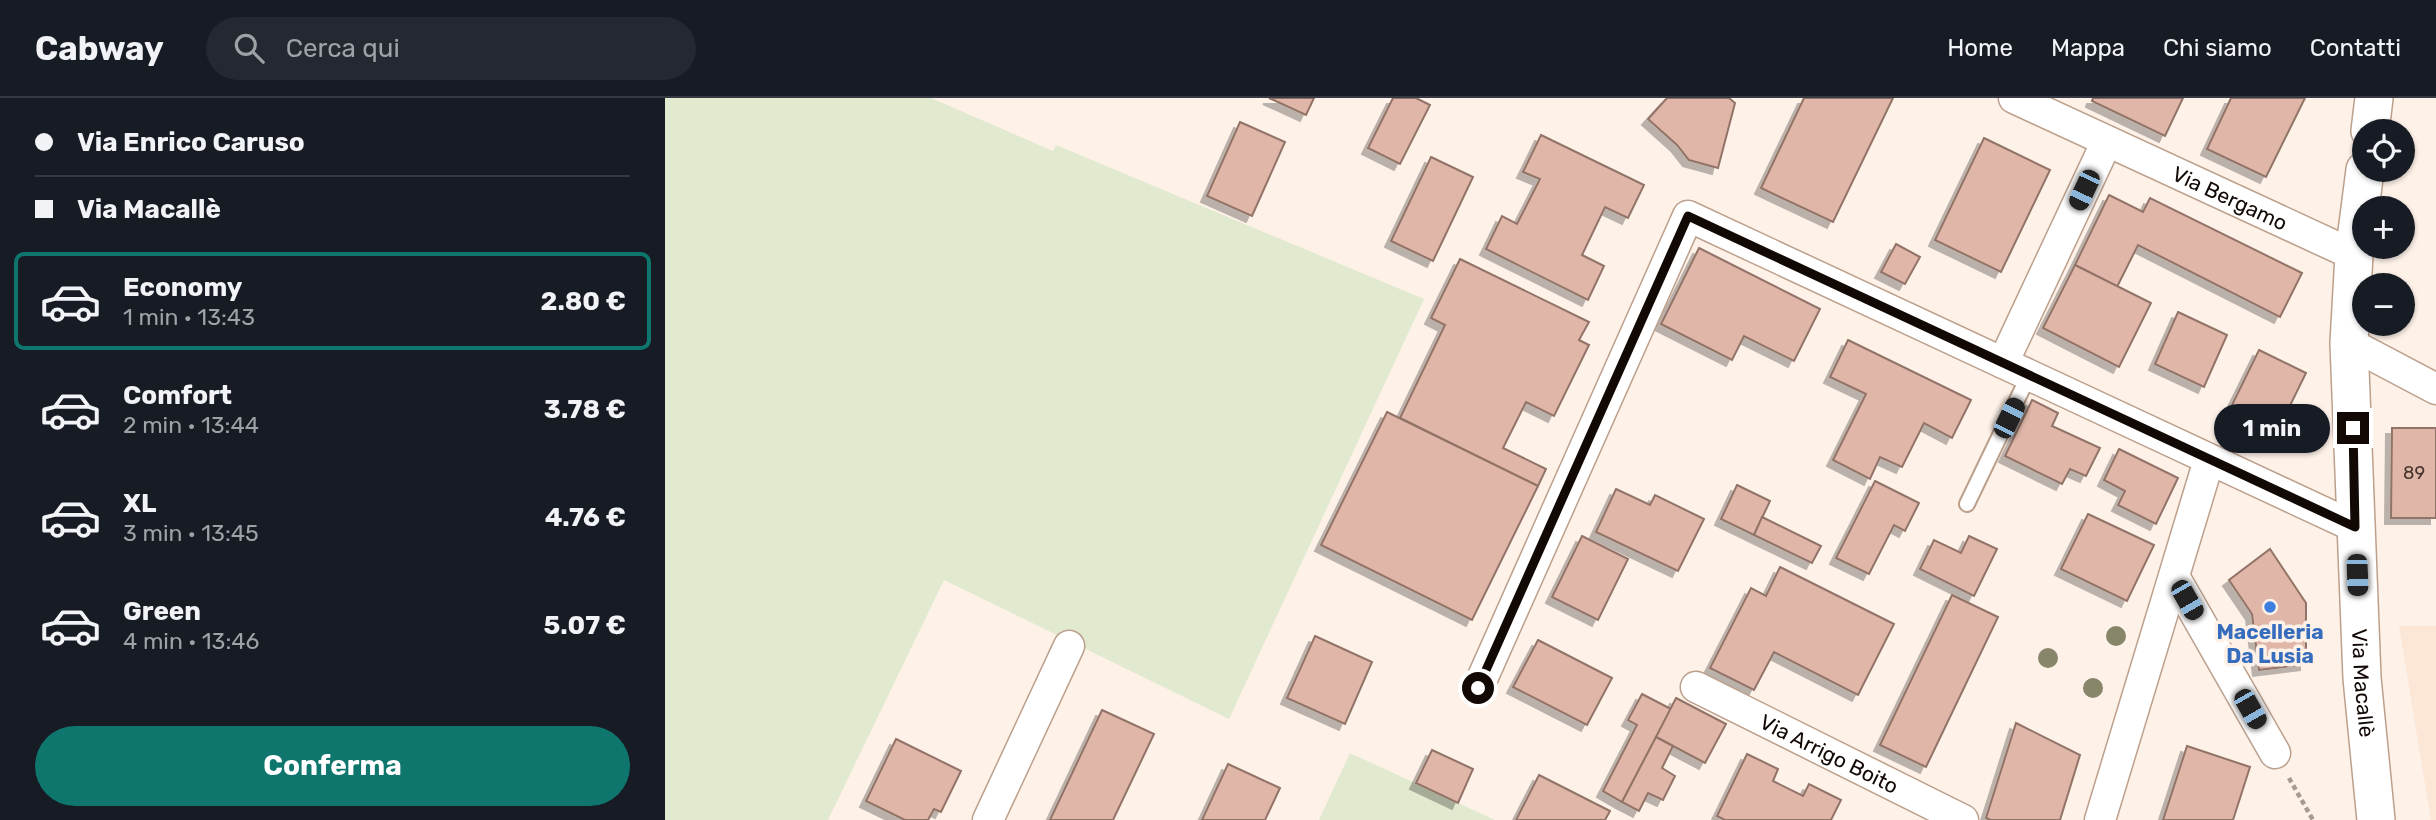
<!DOCTYPE html>
<html lang="it">
<meta charset="utf-8">
<style>
:root{--surface:#171b24;--page:#242831;--text:#f1f3f6;--muted:#9ea1a6;--line:#363941;--accent:#0f766e}
body{margin:0;font-family:Rubik,sans-serif;background:var(--page);color:var(--text);height:100vh;display:flex;flex-direction:column;font-size:26px;white-space:nowrap}
*{box-sizing:border-box;margin:0}
p{font-size:23px;color:var(--muted)}
.icon{flex:none;width:38px;height:38px;fill:none;stroke:currentColor;stroke-width:2;stroke-linecap:round;stroke-linejoin:round}
.map{position:relative;flex:1;overflow:hidden}
.details{display:flex;flex-direction:column;background:var(--surface);width:665px}
.details>*{flex:none}
.banner{display:grid;align-content:center;height:154px;padding:0 35px;background:var(--surface)}
.fabs{position:absolute;left:1687px;top:21px;display:grid;gap:14px}
.fabs a{display:grid;place-items:center;width:63px;height:63px;border-radius:50%;background:var(--surface);box-shadow:0 2px 5px #0004;font-size:35px}
.end{position:absolute;width:32px;height:32px;margin:-16px;border:9px solid #130904;background:#fff;box-shadow:0 0 0 4px #fff}
.from{border-radius:50%}
.bubble{position:absolute;height:49px;border-radius:24px;background:var(--surface);box-shadow:0 2px 5px #0004;font-size:23px;font-weight:700;line-height:49px;text-align:center}
.car{position:absolute;width:21px;height:42px;margin:-21px -10px;border-radius:9px;box-shadow:0 0 5px 2px #0007;background:linear-gradient(#222 24%,#8ab4d8 0 40%,#222 0 76%,#8ab4d8 0 86%,#222 0)}
.banner b{display:flex;align-items:center;gap:24px;height:66px;font-size:26px}
.banner b+b{border-top:2px solid var(--line)}
.banner i{width:18px;height:18px;background:var(--text)}
ul{padding:0;list-style:none}
li{display:flex;align-items:center;gap:21px;height:98px;margin:0 14px 10px;padding:0 21px;border:4px solid transparent;border-radius:10px}
li div{flex:1}
li b{display:block;font-size:26px}
li em{font-style:normal;font-weight:700}
li.active{border-color:var(--accent)}
li>.icon{width:63px;height:63px;stroke-width:1.5}
.button{display:flex;gap:14px;margin-top:auto;padding:14px 35px}
.button a{flex:1;height:80px;border-radius:42px;background:var(--accent);color:#fff;font-size:28px;font-weight:700;line-height:80px;text-align:center}
header{display:flex;align-items:center;gap:42px;box-sizing:border-box;height:98px;padding:0 35px;background:var(--surface);border-bottom:2px solid var(--line)}
header strong{font-size:33px}
nav{display:flex;gap:38px;margin-inline-start:auto;font-size:24px}
.search{width:490px;height:63px;background:var(--page);display:flex;align-items:center;gap:18px;box-sizing:border-box;padding:0 24px;border-radius:38px;color:var(--muted);font-size:26px}
main{display:flex;flex:1;min-height:0}
.map>svg:first-child{display:block}
.built{fill:#fce6d6}
.green{fill:#e1eacf}
.building{fill:#dfb6a8;stroke:#927367;stroke-width:2;filter:url(#shadow)}
.lines{fill:none;stroke-linecap:round;stroke-linejoin:round}
.service-casing{stroke:#bca08c;stroke-width:18}
.minor-casing{stroke:#bca08c;stroke-width:33}
.tertiary-casing{stroke:#bca08c;stroke-width:40}
.path{stroke:#a69b94;stroke-width:4.5;stroke-dasharray:5 3.5;stroke-linecap:butt}
.service{stroke:#fff;stroke-width:14}
.minor{stroke:#fff;stroke-width:30}
.tertiary{stroke:#fff;stroke-width:37}
.tree{fill:#87866b}
.route{stroke:#130904;stroke-width:9}
.shop-dot{fill:#3f7fe0;stroke:#fdf1e8;stroke-width:2.5}
.labels{text-anchor:middle;dominant-baseline:central;stroke-width:7;stroke-linejoin:round;paint-order:stroke}
.number-label{font-size:18px;fill:#46342d}
.street-label{font-size:21px;fill:#130904;stroke:#fdf1e8}
.shop-label{font-size:21px;font-weight:bold;fill:#366cbe;stroke:#fdf1e8}
</style>
<header>
<strong>Cabway</strong>
<div class="search"><svg class="icon" aria-label="search" viewBox="0 0 24 24"><circle cx="10" cy="10" r="6"/><path d="M15 15l6 6"/></svg>Cerca qui</div>
<nav><a>Home</a><a>Mappa</a><a>Chi siamo</a><a>Contatti</a></nav>
</header>
<main>
<section class="details">
<div class="banner">
<b><i class="from"></i>Via Enrico Caruso</b>
<b><i></i>Via Macallè</b>
</div>
<ul>
<li class="active"><svg class="icon" aria-label="car" viewBox="0 0 24 24"><path d="M5 17H2v-5l4-1 3-4h7l3 4 3 1v5h-3M9 17h6M6 11h13"/><circle cx="7" cy="17" r="2"/><circle cx="17" cy="17" r="2"/></svg><div><b>Economy</b><p>1 min · 13:43</p></div><em>2.80 €</em></li>
<li><svg class="icon" aria-label="car" viewBox="0 0 24 24"><path d="M5 17H2v-5l4-1 3-4h7l3 4 3 1v5h-3M9 17h6M6 11h13"/><circle cx="7" cy="17" r="2"/><circle cx="17" cy="17" r="2"/></svg><div><b>Comfort</b><p>2 min · 13:44</p></div><em>3.78 €</em></li>
<li><svg class="icon" aria-label="car" viewBox="0 0 24 24"><path d="M5 17H2v-5l4-1 3-4h7l3 4 3 1v5h-3M9 17h6M6 11h13"/><circle cx="7" cy="17" r="2"/><circle cx="17" cy="17" r="2"/></svg><div><b>XL</b><p>3 min · 13:45</p></div><em>4.76 €</em></li>
<li><svg class="icon" aria-label="car" viewBox="0 0 24 24"><path d="M5 17H2v-5l4-1 3-4h7l3 4 3 1v5h-3M9 17h6M6 11h13"/><circle cx="7" cy="17" r="2"/><circle cx="17" cy="17" r="2"/></svg><div><b>Green</b><p>4 min · 13:46</p></div><em>5.07 €</em></li>
</ul>
<div class="button"><a>Conferma</a></div>
</section>
<div class="map">
<svg width="1771" height="722" viewBox="0 0 1771 722">
<defs>
<filter id="shadow"><feDropShadow dx="-6" dy="6" stdDeviation="0" flood-color="#0004"/></filter>
</defs>
<rect width="100%" height="100%" fill="#fdf1e8"/>
<path class="built" d="M1734,528H1771V722H1766Z"/>
<g class="green">
<path d="M0,0H266L388,53L391,47L759,201L564,621L279,482L163,722H0Z"/>
<path d="M685,655L830,722H654Z"/>
</g>
<g class="building">
<path d="M604,0H649L641,17Z"/>
<path d="M728,0H751L765,7L735,66L703,50Z"/>
<path d="M1002,0H1064L1070,5L1053,70L1024,62L1012,47L983,21Z"/>
<path d="M1139,0H1228L1168,124L1096,90Z"/>
<path d="M1428,0H1518L1500,38L1427,3Z"/>
<path d="M1566,0H1640L1601,79L1542,51Z"/>
<path d="M575,24L620,44L587,118L542,98Z"/>
<path d="M876,37L979,87L963,120L940,109L917,157L939,168L923,202L821,151L837,118L852,126L875,81L858,74Z"/>
<path d="M1319,40L1385,72L1336,174L1270,142Z"/>
<path d="M766,59L808,79L768,163L726,143Z"/>
<path d="M1444,97L1478,114L1485,100L1637,175L1615,219L1473,147L1452,189L1410,167Z"/>
<path d="M1231,146L1255,159L1240,186L1216,174Z"/>
<path d="M1034,150L1155,211L1129,263L1079,238L1067,262L996,226Z"/>
<path d="M795,161L924,224L914,242L924,247L889,318L861,304L838,350L881,371L873,388L735,320L780,227L766,220Z"/>
<path d="M1410,167L1486,205L1454,269L1378,230Z"/>
<path d="M1513,214L1562,237L1539,289L1490,266Z"/>
<path d="M1183,242L1306,302L1287,340L1259,325L1237,369L1215,359L1205,381L1168,362L1201,296L1165,279Z"/>
<path d="M1594,252L1641,275L1611,336L1564,313Z"/>
<path d="M1367,302L1393,315L1387,328L1435,350L1421,378L1405,371L1397,386L1340,358Z"/>
<path d="M722,314L873,388L807,522L656,447Z"/>
<path d="M1727,330H1771V420H1726Z"/>
<path d="M1454,351L1513,380L1491,426L1453,407L1460,393L1439,382Z"/>
<path d="M1210,383L1254,405L1240,433L1229,427L1204,476L1171,460Z"/>
<path d="M1072,387L1105,403L1089,437L1056,421Z"/>
<path d="M951,391L985,407L990,397L1039,421L1013,473L931,434Z"/>
<path d="M1423,416L1489,447L1462,503L1396,471Z"/>
<path d="M1097,419L1156,448L1147,465L1089,437Z"/>
<path d="M917,438L963,461L933,522L887,499Z"/>
<path d="M1304,438L1332,451L1309,498L1255,471L1269,442L1296,455Z"/>
<path d="M1605,451L1641,505V566L1594,572L1587,516L1564,482Z"/>
<path d="M1115,469L1229,526L1193,597L1109,554L1089,592L1045,570L1086,490L1101,498Z"/>
<path d="M1287,497L1333,519L1261,669L1215,647Z"/>
<path d="M650,538L707,564L680,626L622,600Z"/>
<path d="M873,542L947,580L922,627L848,589Z"/>
<path d="M977,596L1006,611L957,704L938,693L972,627L963,622Z"/>
<path d="M1011,600L1061,626L1040,665L991,639Z"/>
<path d="M437,612L489,636L448,722H385Z"/>
<path d="M1351,625L1415,657L1395,722H1326L1321,720Z"/>
<path d="M991,639L1008,648L997,670L1010,678L998,702L983,695L974,713L957,704Z"/>
<path d="M231,641L296,673L276,714L269,711L263,722H240L201,703Z"/>
<path d="M1522,648L1585,669L1568,722H1498Z"/>
<path d="M767,652L808,671L793,705L751,685Z"/>
<path d="M1082,656L1113,671L1108,683L1138,698L1144,686L1176,702L1166,722H1060L1052,718Z"/>
<path d="M563,666L615,690L600,722H537Z"/>
<path d="M874,677L945,713L940,722H851Z"/>
</g>
<g class="lines">
<defs>
<path id="service" d="M1302,406L1364,277"/>
<g id="minor">
<path id="s1" d="M1349,0L1689,157"/>
<path d="M1684,245L1771,291"/>
<path d="M1338,265L1442,43"/>
<path d="M1510,480L1610,655"/>
<path id="s2" d="M1031,589L1298,722"/>
<path d="M813,590L1023,118L1690,429"/>
<path d="M323,722L404,548"/>
<path d="M1435,722L1544,362"/>
</g>
<g id="tertiary">
<path d="M1705,33L1709,0"/>
<path id="s3" d="M1700,72L1689,157L1684,245L1697,580L1711,722"/>
</g>
</defs>
<use href="#service" class="service-casing"/>
<use href="#minor" class="minor-casing"/>
<use href="#tertiary" class="tertiary-casing"/>
<path class="path" d="M1624,680L1648,722"/>
<use href="#service" class="service"/>
<use href="#minor" class="minor"/>
<use href="#tertiary" class="tertiary"/>
</g>
<g class="tree">
<circle cx="1451" cy="538" r="10"/>
<circle cx="1383" cy="560" r="10"/>
<circle cx="1428" cy="590" r="10"/>
</g>
<g class="lines">
<path class="route" d="M813,590L1023,118L1690,429L1688,330"/>
</g>
<circle class="shop-dot" cx="1605" cy="509" r="7"/>
<g class="labels">
<g class="number-label">
<text x="1749" y="375">89</text>
</g>
<g class="street-label">
<text stroke="none"><textPath href="#s1" startOffset="238">Via Bergamo</textPath></text>
<text stroke="none"><textPath href="#s3" startOffset="514">Via Macallè</textPath></text>
<text stroke="none"><textPath href="#s2" startOffset="149">Via Arrigo Boito</textPath></text>
</g>
<g class="shop-label">
<text x="1605" y="533">Macelleria<tspan x="1605" dy="24">Da Lusia</tspan></text>
</g>
</g>
</svg>
<div class="fabs">
<a><svg class="icon" aria-label="locate" viewBox="0 0 24 24"><circle cx="12" cy="12" r="6"/><path d="M12 2v4M12 18v4M2 12h4M18 12h4"/></svg></a>
<a>+</a>
<a>−</a>
</div>
<i class="end from" style="left:813px;top:590px"></i>
<i class="end" style="left:1688px;top:330px"></i>
<div class="bubble" style="left:1549px;top:306px;width:116px">1 min</div>
<i class="car" style="left:1419px;top:92px;rotate:205deg"></i>
<i class="car" style="left:1344px;top:320px;rotate:26deg"></i>
<i class="car" style="left:1692px;top:477px;rotate:178deg"></i>
<i class="car" style="left:1522px;top:502px;rotate:150deg"></i>
<i class="car" style="left:1585px;top:611px;rotate:150deg"></i>
</div>
</main>
